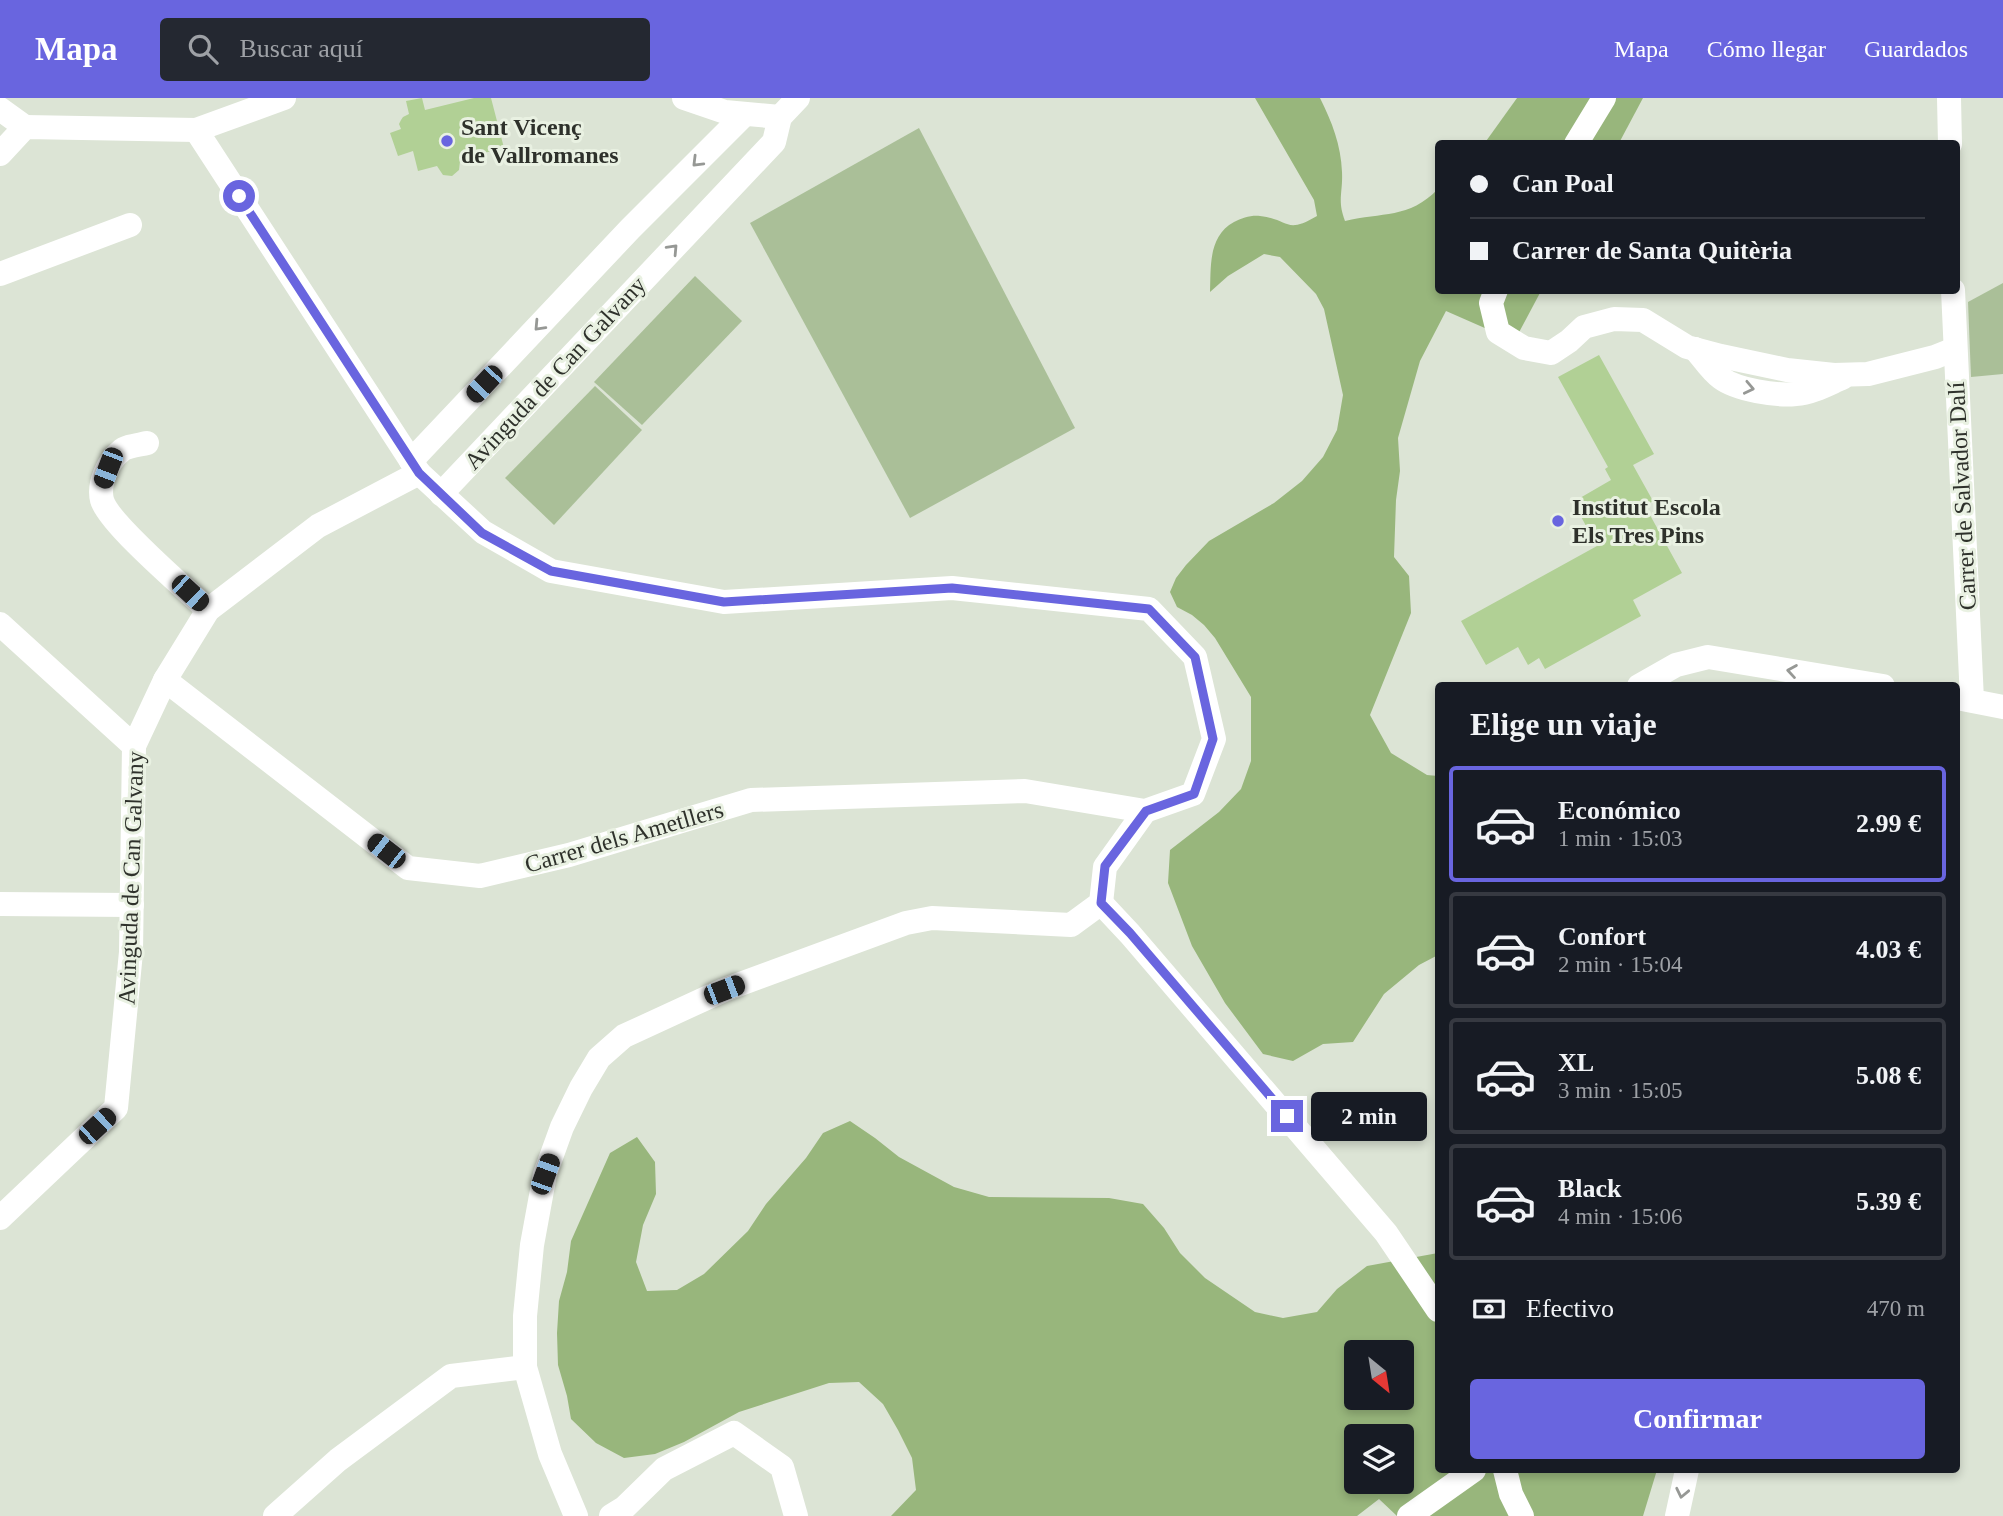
<!DOCTYPE html>
<html lang="es">
<meta charset="utf-8">
<style>
:root{--surface:#171b24;--page:#242831;--text:#f1f3f6;--muted:#9ea1a6;--line:#363941;--accent:#6965df}
body{margin:0;font-family:Georgia,serif;background:var(--page);color:var(--text);height:100vh;display:flex;flex-direction:column;font-size:26px;white-space:nowrap}
*{box-sizing:border-box;margin:0}
p{font-size:23px;color:var(--muted)}
.icon{flex:none;width:38px;height:38px;fill:none;stroke:currentColor;stroke-width:2;stroke-linecap:round;stroke-linejoin:round}
.map{position:relative;flex:1;overflow:hidden}
.side{position:absolute;left:1435px;top:584px;width:525px;height:791px;display:flex;flex-direction:column;background:var(--surface);border-radius:7px;box-shadow:0 4px 10px #0003}
.side>*{flex:none}
.top-card{position:absolute;left:1435px;top:42px;width:525px;height:154px;border-radius:7px;box-shadow:0 4px 10px #0003;display:grid;align-content:center;height:154px;padding:0 35px;background:var(--surface)}
.needle{width:46px;rotate:150deg}
.tools{position:absolute;left:1344px;top:1242px;display:grid;gap:14px}
.tools a{display:grid;place-items:center;width:70px;height:70px;border-radius:7px;background:var(--surface);box-shadow:0 4px 10px #0003;font-size:35px}
.end{position:absolute;width:32px;height:32px;margin:-16px;border:9px solid #6965df;background:#fff;box-shadow:0 0 0 4px #fff}
.from{border-radius:50%}
.bubble{position:absolute;height:49px;border-radius:7px;background:var(--surface);box-shadow:0 4px 10px #0003;font-size:23px;font-weight:800;line-height:49px;text-align:center}
.car{position:absolute;width:21px;height:42px;margin:-21px -10px;border-radius:9px;box-shadow:0 0 5px 2px #0007;background:linear-gradient(#222 24%,#8ab4d8 0 40%,#222 0 76%,#8ab4d8 0 86%,#222 0)}
.top-card b{display:flex;align-items:center;gap:24px;height:66px;font-size:26px}
.top-card b+b{border-top:2px solid var(--line)}
.top-card i{width:18px;height:18px;background:var(--text)}
ul{padding:0;list-style:none}
li{display:flex;align-items:center;gap:21px;height:116px;margin:0 14px 10px;padding:0 21px;border:4px solid var(--line);border-radius:7px}
li div{flex:1}
li b{display:block;font-size:26px}
li em{font-style:normal;font-weight:800}
li.active{border-color:var(--accent)}
li>.icon{width:63px;height:63px;stroke-width:1.5}
h2{padding:0 35px;font-size:32px;line-height:84px}
.pay{display:flex;align-items:center;gap:18px;height:77px;padding:0 35px;font-size:26px}
.pay p{margin-inline-start:auto}
.button{display:flex;gap:14px;margin-top:auto;padding:14px 35px}
.button a{flex:1;height:80px;border-radius:7px;background:var(--accent);color:#fff;font-size:28px;font-weight:800;line-height:80px;text-align:center}
header{display:flex;align-items:center;gap:42px;box-sizing:border-box;height:98px;padding:0 35px;background:var(--accent);color:#fff}
header strong{font-size:33px}
nav{display:flex;gap:38px;margin-inline-start:auto;font-size:24px}
.search{width:490px;height:63px;background:var(--page);display:flex;align-items:center;gap:18px;box-sizing:border-box;padding:0 24px;border-radius:7px;color:var(--muted);font-size:26px}
.map>svg:first-child{display:block}
.green{fill:#aabf98}
.forest{fill:#98b67c;fill-rule:evenodd}
.building{fill:#b1d095}
.lines{fill:none;stroke-linecap:round;stroke-linejoin:round}
.street{stroke:#fff;stroke-width:24}
.oneway{stroke:#969895}
.route{stroke:#6965df;stroke-width:9}
.poi-dot{fill:#6965df;stroke:#e9f1e2;stroke-width:2.5}
.labels{text-anchor:middle;dominant-baseline:central;stroke-width:6;stroke-linejoin:round;paint-order:stroke}
.poi-label{font-size:24px;font-weight:bold;fill:#2e312b;stroke:#e9f1e2;text-anchor:start}
.street-label{font-size:24px;fill:#2e312b;stroke:#e9f1e2}
</style>
<header>
<strong>Mapa</strong>
<div class="search"><svg class="icon" aria-label="search" viewBox="0 0 24 24"><circle cx="10" cy="10" r="6"/><path d="M15 15l6 6"/></svg>Buscar aquí</div>
<nav><a>Mapa</a><a>Cómo llegar</a><a>Guardados</a></nav>
</header>
<div class="map">
<svg width="2003" height="1418" viewBox="0 0 2003 1418">
<rect width="100%" height="100%" fill="#dce4d5"/>
<g class="green">
<path d="M919,30L1075,330L910,420L750,125Z"/>
<path d="M695,178L742,223L642,327L594,284Z"/>
<path d="M2003,185V276L1971,279L1968,204Z"/>
<path d="M595,288L642,332L554,427L505,380Z"/>
</g>
<g class="forest">
<path d="M1255,0H1320C1332,24 1341,47 1342,74C1343,95 1337,102 1345,123C1382,114 1409,121 1438,91V192L1541,193L1517,238L1487,231L1446,213L1420,263L1398,340L1400,373L1396,402L1394,459L1409,478L1411,515L1370,617L1391,655L1427,677L1438,678V857L1419,867L1384,896L1353,944L1323,946L1293,963L1263,956L1225,905L1192,848L1168,785L1170,752L1219,714L1241,691L1251,663V599L1215,540L1204,527L1192,517L1177,509L1170,494L1176,480L1186,467L1209,443L1274,405L1302,383L1323,359L1337,332L1343,297L1324,211L1316,196L1280,159L1264,156L1228,178L1210,194C1211,169 1208,138 1234,124C1242,120 1251,117 1260,118C1289,121 1285,137 1317,118L1314,102Z"/>
<path d="M1517,0H1643L1619,45L1484,46Z"/>
<path d="M850,1023L875,1040L899,1059L954,1089L989,1099L1109,1100L1143,1106L1164,1130L1180,1155L1205,1180L1255,1214L1283,1220L1317,1214L1337,1191L1367,1168L1438,1155V1372H1657L1643,1418H1397L1379,1401L1357,1418H891L916,1392L912,1360L898,1332L883,1306L859,1284L829,1285L739,1314L684,1344L655,1356L624,1360L596,1345L571,1321L567,1298L558,1267L557,1235L559,1203L567,1174L571,1143L610,1055L637,1039L655,1064L656,1096L643,1127L636,1164L647,1193L677,1192L704,1176L748,1133L766,1106L806,1060L823,1035ZM1356,1255H1402V1300H1356ZM1356,1339H1402V1384H1356Z"/>
</g>
<g class="building">
<path d="M422,0L425,12L474,0H491L504,50L476,57L477,59L460,63L459,72L452,78L443,77L437,68L418,73L413,53L398,58L390,35L401,31L399,26L401,22L403,19L409,16L406,3Z"/>
<path d="M1599,257L1654,356L1633,367L1653,403L1645,408L1682,475L1633,502L1641,518L1545,571L1539,560L1528,567L1518,549L1486,567L1461,523L1597,448L1573,404L1611,382L1605,371L1608,369L1558,279Z"/>
</g>
<g class="lines">
<g class="street">
<path d="M684,0L725,14L780,19"/>
<path d="M1949,0L1950,46"/>
<path d="M0,11L25,29"/>
<path d="M1576,46L1604,0"/>
<path d="M0,56L25,29L196,32L284,0"/>
<path d="M0,176L130,127"/>
<path d="M1496,192L1491,205L1498,234L1524,250L1551,255L1569,243L1584,229L1614,221L1643,222L1687,249L1721,258L1787,272L1834,277L1868,276L1935,259L1955,251"/>
<path d="M1953,192L1972,602"/>
<path d="M1695,251C1703,260 1711,273 1721,280C1737,292 1776,298 1796,296C1812,295 1828,286 1842,280"/>
<path d="M147,345C139,347 126,348 121,353C108,363 98,386 102,402C108,425 187,492 208,512"/>
<path d="M411,363L630,131L745,16"/>
<path d="M441,396L774,44L780,19L798,0"/>
<path d="M0,526L134,648"/>
<path d="M165,582L408,770L480,778L569,757L751,702L1025,693L1145,713L1193,696L1214,641L1195,559L1149,511L952,490L724,504L551,473L483,434L419,375L196,32"/>
<path d="M1639,588L1676,567L1708,559L1883,588"/>
<path d="M1957,600L2003,609"/>
<path d="M1101,805L1130,836L1386,1135L1438,1212"/>
<path d="M0,806L132,807"/>
<path d="M0,1120L116,1010L131,854L134,648L165,582L208,512L318,428L419,375"/>
<path d="M1505,1372L1511,1396L1522,1418"/>
<path d="M275,1418L338,1362L451,1278L525,1269"/>
<path d="M576,1418L550,1356L525,1269V1218L532,1147L545,1076L562,1029L581,990L599,960L624,938L724,892L906,825L932,820L1071,827L1101,805L1105,769L1145,713"/>
<path d="M611,1418L624,1410L664,1371L734,1335L782,1369L796,1418"/>
<path d="M1409,1418L1474,1372"/>
<path d="M1677,1418L1687,1372"/>
</g>
</g>
<defs><path id="oneway-chevron" d="M-2-3.5L2.5 0L-2 3.5" fill="none" stroke-width="1.6" stroke-linecap="round" stroke-linejoin="round" transform="scale(1.75)"/></defs>
<g class="oneway">
<use href="#oneway-chevron" transform="translate(697 64) rotate(135)"/>
<use href="#oneway-chevron" transform="translate(673 151) rotate(-47)"/>
<use href="#oneway-chevron" transform="translate(539 228) rotate(133)"/>
<use href="#oneway-chevron" transform="translate(1749 290) rotate(12)"/>
<use href="#oneway-chevron" transform="translate(1792 573) rotate(-171)"/>
<use href="#oneway-chevron" transform="translate(1682 1395) rotate(102)"/>
</g>
<g class="lines">
<path class="route" d="M239,98L419,375L482,435L551,473L724,504L952,490L1149,511L1195,559L1213,641L1194,696L1146,713L1105,768L1101,805L1130,835L1287,1018"/>
</g>
<g class="poi-dot">
<circle cx="447" cy="43" r="7"/>
<circle cx="1558" cy="423" r="7"/>
</g>
<g class="labels">
<g class="poi-label">
<text x="461" y="29">Sant Vicenç<tspan x="461" dy="28">de Vallromanes</tspan></text>
<text x="1572" y="409">Institut Escola<tspan x="1572" dy="28">Els Tres Pins</tspan></text>
</g>
<g class="street-label">
<text transform="translate(555 275) rotate(-47)">Avinguda de Can Galvany</text>
<text transform="translate(1962 398) rotate(-93)">Carrer de Salvador Dalí</text>
<text transform="translate(624 739) rotate(-16)">Carrer dels Ametllers</text>
<text transform="translate(131 780) rotate(-88)">Avinguda de Can Galvany</text>
</g>
</g>
</svg>
<div class="tools">
<a><svg class="needle" viewBox="-14 -14 28 28"><path d="M0-13l5 13h-10z" fill="#e53935"/><path d="M0 13l5-13h-10z" fill="#9ea1a6"/></svg></a>
<a><svg class="icon" aria-label="layers" viewBox="0 0 24 24"><path d="M12 4l9 5-9 5-9-5zM3 14l9 5 9-5"/></svg></a>
</div>
<i class="end from" style="left:239px;top:98px"></i>
<i class="end" style="left:1287px;top:1018px"></i>
<div class="bubble" style="left:1311px;top:994px;width:116px">2 min</div>
<i class="car" style="left:484px;top:286px;rotate:223deg"></i>
<i class="car" style="left:108px;top:370px;rotate:201deg"></i>
<i class="car" style="left:190px;top:495px;rotate:133deg"></i>
<i class="car" style="left:386px;top:753px;rotate:308deg"></i>
<i class="car" style="left:724px;top:892px;rotate:69deg"></i>
<i class="car" style="left:97px;top:1028px;rotate:47deg"></i>
<i class="car" style="left:545px;top:1076px;rotate:20deg"></i>
<div class="top-card">
<b><i class="from"></i>Can Poal</b>
<b><i></i>Carrer de Santa Quitèria</b>
</div>
<section class="side">
<h2>Elige un viaje</h2>
<ul>
<li class="active"><svg class="icon" aria-label="car" viewBox="0 0 24 24"><path d="M5 17H2v-5l4-1 3-4h7l3 4 3 1v5h-3M9 17h6M6 11h13"/><circle cx="7" cy="17" r="2"/><circle cx="17" cy="17" r="2"/></svg><div><b>Económico</b><p>1 min · 15:03</p></div><em>2.99 €</em></li>
<li><svg class="icon" aria-label="car" viewBox="0 0 24 24"><path d="M5 17H2v-5l4-1 3-4h7l3 4 3 1v5h-3M9 17h6M6 11h13"/><circle cx="7" cy="17" r="2"/><circle cx="17" cy="17" r="2"/></svg><div><b>Confort</b><p>2 min · 15:04</p></div><em>4.03 €</em></li>
<li><svg class="icon" aria-label="car" viewBox="0 0 24 24"><path d="M5 17H2v-5l4-1 3-4h7l3 4 3 1v5h-3M9 17h6M6 11h13"/><circle cx="7" cy="17" r="2"/><circle cx="17" cy="17" r="2"/></svg><div><b>XL</b><p>3 min · 15:05</p></div><em>5.08 €</em></li>
<li><svg class="icon" aria-label="car" viewBox="0 0 24 24"><path d="M5 17H2v-5l4-1 3-4h7l3 4 3 1v5h-3M9 17h6M6 11h13"/><circle cx="7" cy="17" r="2"/><circle cx="17" cy="17" r="2"/></svg><div><b>Black</b><p>4 min · 15:06</p></div><em>5.39 €</em></li>
</ul>
<div class="pay"><svg class="icon" aria-label="cash" viewBox="0 0 24 24"><path d="M3 7h18v10H3z"/><circle cx="12" cy="12" r="2"/></svg>Efectivo<p>470 m</p></div>
<div class="button"><a>Confirmar</a></div>
</section>
</div>
